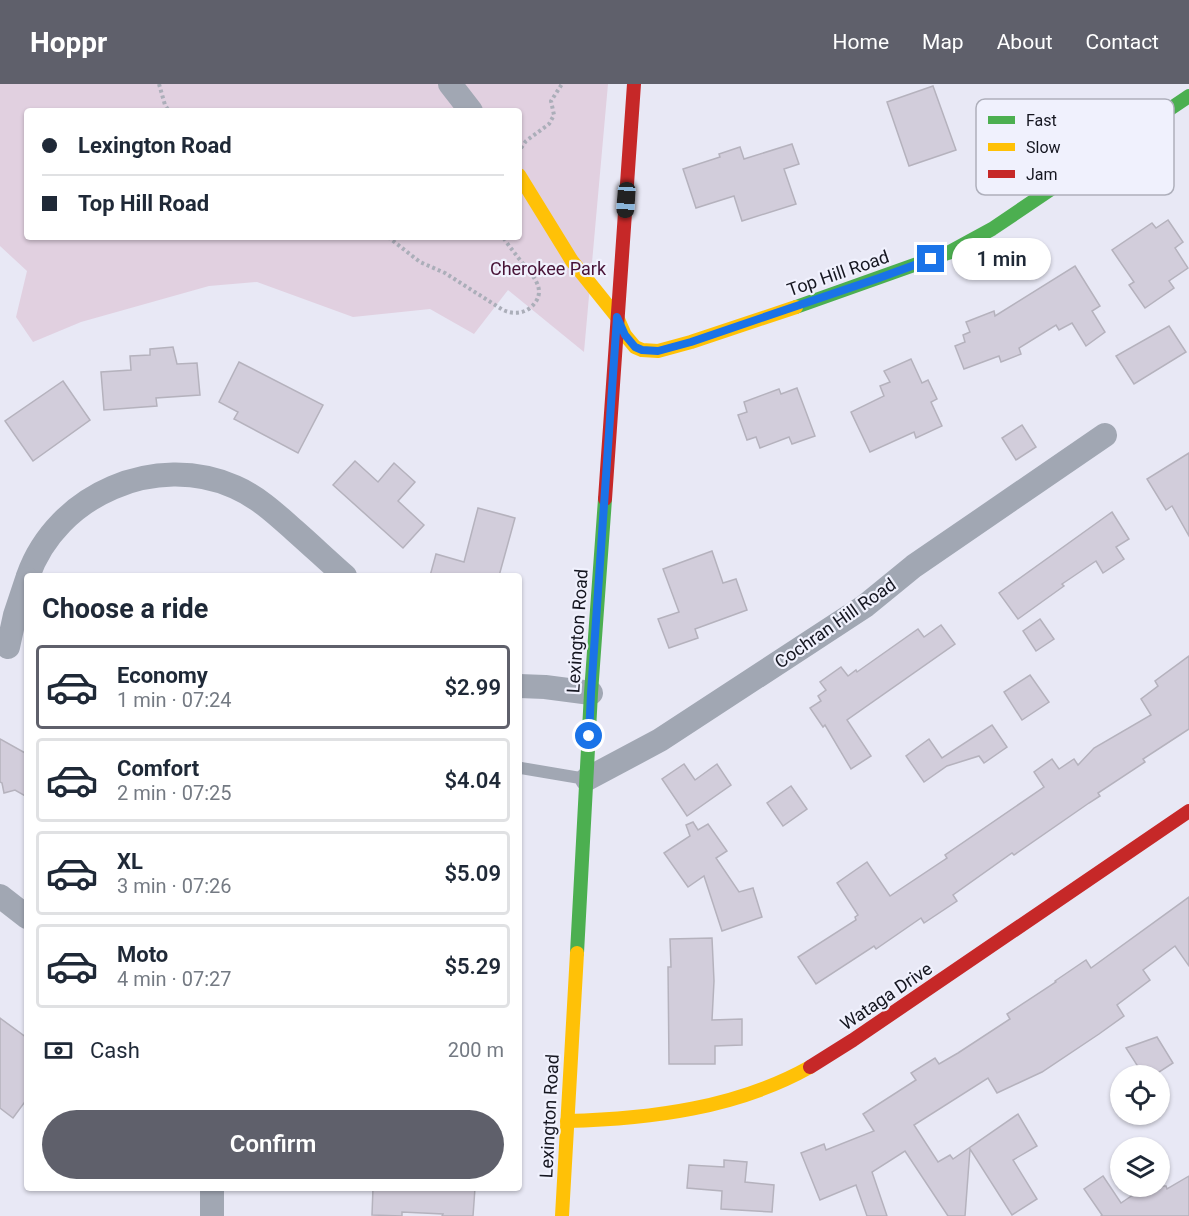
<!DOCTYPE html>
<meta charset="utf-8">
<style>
:root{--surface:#fff;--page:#f2f2f3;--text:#1f2937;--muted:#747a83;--line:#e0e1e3;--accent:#5f606b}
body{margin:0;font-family:Roboto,sans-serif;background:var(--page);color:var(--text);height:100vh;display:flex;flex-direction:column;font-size:22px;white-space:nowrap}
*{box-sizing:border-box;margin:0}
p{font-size:20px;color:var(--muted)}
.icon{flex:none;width:33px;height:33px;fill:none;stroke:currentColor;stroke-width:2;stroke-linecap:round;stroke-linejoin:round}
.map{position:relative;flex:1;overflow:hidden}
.details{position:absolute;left:24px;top:489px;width:498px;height:618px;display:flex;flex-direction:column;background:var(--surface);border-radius:6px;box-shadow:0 2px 4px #0004}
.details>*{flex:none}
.guide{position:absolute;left:24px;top:24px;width:498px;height:132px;border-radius:6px;box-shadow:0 2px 4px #0004;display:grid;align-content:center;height:132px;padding:0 18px;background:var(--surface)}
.buttons{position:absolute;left:1110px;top:981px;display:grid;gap:12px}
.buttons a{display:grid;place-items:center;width:60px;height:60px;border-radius:50%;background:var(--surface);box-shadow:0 2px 4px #0004;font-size:30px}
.end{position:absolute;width:27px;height:27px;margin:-14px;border:8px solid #1a73e8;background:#fff;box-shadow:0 0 0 3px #fff}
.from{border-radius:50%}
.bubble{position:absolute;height:42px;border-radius:21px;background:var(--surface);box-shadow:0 2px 4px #0004;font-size:20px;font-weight:600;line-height:42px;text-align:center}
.car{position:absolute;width:18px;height:36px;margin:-18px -9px;border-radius:8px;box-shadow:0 0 4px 2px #0007;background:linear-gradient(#222 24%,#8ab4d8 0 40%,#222 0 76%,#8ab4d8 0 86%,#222 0)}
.guide b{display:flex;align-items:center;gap:21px;height:57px;font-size:22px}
.guide b+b{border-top:2px solid var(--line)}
.guide i{width:15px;height:15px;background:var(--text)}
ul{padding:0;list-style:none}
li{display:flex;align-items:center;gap:18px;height:84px;margin:0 12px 9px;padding:0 6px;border:3px solid var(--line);border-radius:6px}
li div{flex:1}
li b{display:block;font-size:22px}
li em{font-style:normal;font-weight:600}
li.on{border-color:var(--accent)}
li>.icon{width:54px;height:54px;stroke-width:1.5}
h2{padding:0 18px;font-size:27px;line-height:72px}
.pay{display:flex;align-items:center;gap:15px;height:66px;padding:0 18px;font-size:22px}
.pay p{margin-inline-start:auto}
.cta{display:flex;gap:12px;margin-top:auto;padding:12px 18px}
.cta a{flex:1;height:69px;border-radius:36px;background:var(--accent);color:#fff;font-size:24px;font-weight:600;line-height:69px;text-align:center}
header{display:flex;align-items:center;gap:36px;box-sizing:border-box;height:84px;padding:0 30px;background:var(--accent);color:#fff}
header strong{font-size:28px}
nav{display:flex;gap:33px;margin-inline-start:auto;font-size:21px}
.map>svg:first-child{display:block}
.green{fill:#e1d0e0;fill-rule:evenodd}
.building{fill:#d2cddb;stroke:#b5b2bd;stroke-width:1.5}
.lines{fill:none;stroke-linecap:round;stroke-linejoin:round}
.path{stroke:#abaeb9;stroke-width:4;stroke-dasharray:3 3;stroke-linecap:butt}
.lane{stroke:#a1a7b3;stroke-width:12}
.street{stroke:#a1a7b3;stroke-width:24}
.fast{stroke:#4caf50;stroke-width:14}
.slow{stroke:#ffc107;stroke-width:14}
.jam{stroke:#c62828;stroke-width:14}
.route{stroke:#1a73e8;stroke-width:8}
.labels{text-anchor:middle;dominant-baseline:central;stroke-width:4.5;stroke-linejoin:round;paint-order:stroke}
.park-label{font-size:18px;fill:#481337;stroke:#f0f1fd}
.street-label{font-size:18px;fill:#151620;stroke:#f0f1fd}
.key{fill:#f0f1fd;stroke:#aeafbb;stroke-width:1.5}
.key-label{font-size:16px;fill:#151620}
</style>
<header>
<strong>Hoppr</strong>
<nav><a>Home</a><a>Map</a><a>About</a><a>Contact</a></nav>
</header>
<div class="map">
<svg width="1189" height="1132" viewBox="0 0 1189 1132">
<rect width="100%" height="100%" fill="#e8e8f5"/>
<path class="green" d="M0,0H608L584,268L508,206L474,250L430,225L353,233L257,198L209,202L81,238L33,258L16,233L27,187L0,162ZM27,27H519V153H27Z"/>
<g class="building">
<path d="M933,2L956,66L909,82L887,18Z"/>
<path d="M792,60L799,80L784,85L796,120L742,137L734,112L696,124L683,85L720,73L719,70L740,63L744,75Z"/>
<path d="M1168,136L1183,158L1175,164L1188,184L1169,197L1174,204L1145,224L1129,201L1134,198L1112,166L1152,139L1156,144Z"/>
<path d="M1075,182L1100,222L1092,227L1105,248L1086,262L1072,239L1059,246L1056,241L1019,264L1021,270L1001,278L999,272L964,285L955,262L965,258L963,251L970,248L966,238L994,227L995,232Z"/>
<path d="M1169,242L1186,268L1134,300L1116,272Z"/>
<path d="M173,263L177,280L197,279L200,311L156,314L157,322L104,326L101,288L131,286L130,272L150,271V265Z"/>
<path d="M911,275L922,299L928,296L937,315L931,318L942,342L916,354L914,348L870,368L851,328L884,312L880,302L890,298L884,287Z"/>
<path d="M239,278L323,321L298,369L234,335L238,328L219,318Z"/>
<path d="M63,297L90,336L33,377L5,337Z"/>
<path d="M797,304L815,352L792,360L789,353L760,364L756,353L747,356L738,331L747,328L744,318L779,305L781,310Z"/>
<path d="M1022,341L1036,363L1016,376L1002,354Z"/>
<path d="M1189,369V452L1172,422L1166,426L1147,395Z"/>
<path d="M355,377L378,398L394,379L415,398L398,417L424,441L403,464L333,401Z"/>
<path d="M478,424L515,434L499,492H430L436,470L464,478Z"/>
<path d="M1112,428L1129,455L1116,463L1124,475L1103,489L1096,477L1062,500L1064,502L1018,535L999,509Z"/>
<path d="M712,467L723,499L736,495L747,526L695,545L698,554L669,564L658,535L679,528L663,485Z"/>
<path d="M1040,535L1054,555L1036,567L1023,547Z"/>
<path d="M941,541L955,560L847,636L871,672L851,685L825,641L823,643L810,624L821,617L818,612L826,606L820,598L841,583L848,592L856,586L857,588L918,545L924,553Z"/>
<path d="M1189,572V645L1143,675L1145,678L1098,709L1100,712L1089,719L1014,771L1012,769L953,811L957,817L924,839L921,834L876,865L874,862L816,900L798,873L856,836L855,833L858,831L837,799L867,778L890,812L947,774L945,771L1044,703L1034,688L1052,675L1059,685L1074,675L1078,681L1094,664L1151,631L1141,615L1158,602L1155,597Z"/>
<path d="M1030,591L1049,618L1022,636L1004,608Z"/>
<path d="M992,641L1007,663L984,679L979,672L947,682L924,698L906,672L929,655L942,674Z"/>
<path d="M0,655L27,670V713L15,706L4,709L2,699L0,698Z"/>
<path d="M684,680L695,696L717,680L731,701L687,732L662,695Z"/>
<path d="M791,702L807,725L783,742L767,719Z"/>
<path d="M693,738L698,746L708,740L727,767L716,774L739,808L753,804L762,833L722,847L704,792L688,803L664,769L690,752L686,741Z"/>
<path d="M1189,813V882L1175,862L1143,886L1150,896L1117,921L1124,932L1099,950L1042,988L997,1009L988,994L914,1041L938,1078L950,1071L953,1075L1018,1030L1037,1062L1013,1076L1037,1115L1012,1131L970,1065L965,1132H948L905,1067L872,1088L887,1132H867L856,1101L820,1116L801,1069L824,1060L826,1066L874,1047L863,1030L916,996L911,989L935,974L939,980L958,969L1010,935L1007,930L1056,898L1055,897L1086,876L1091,884Z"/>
<path d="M712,854L714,897L712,936L742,935V961L715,962V980H669L668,883H671L670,855Z"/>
<path d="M0,934L27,954V1015L13,1034L0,1024Z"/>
<path d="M1157,953L1173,979L1153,992H1144L1126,964Z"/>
<path d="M724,1076L747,1078L745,1098L774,1101L772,1128L721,1125L722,1107L687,1104L689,1081L724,1083Z"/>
<path d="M1103,1092L1121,1119L1146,1102H1166L1167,1105L1189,1092V1132H1101L1102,1131L1084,1105Z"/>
<path d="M373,1104H475L473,1132H442L443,1130L402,1128V1132L372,1131Z"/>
</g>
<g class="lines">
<g class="path">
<path d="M159,0L165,21L169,27"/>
<path d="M521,64L526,57L549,40L554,31L551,17L562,0"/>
<path d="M388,153L420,178L445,189L503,226C512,230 522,230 530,224C550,207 532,191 520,176C514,168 508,161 503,153"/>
</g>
<path class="lane" d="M521,684L586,695"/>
<g class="street">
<path d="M450,0L471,27"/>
<path d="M28,492C57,410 156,368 235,403C258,413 276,430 294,446C311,461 328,477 345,492"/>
<path d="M8,563L15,531L27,495"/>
<path d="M519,602L545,603L591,609"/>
<path d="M587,695L660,656L865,522L914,482L1105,351"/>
<path d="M0,812L27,833"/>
<path d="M212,1104V1132"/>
</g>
<g class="fast">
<path d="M796,223L948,169L992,145L1189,12"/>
<path d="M577,869L591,609L605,415"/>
</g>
<g class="slow">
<path d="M519,91L572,177L617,233L625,251L635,263L642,266L658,267L691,258L796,223"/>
<path d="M567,1037C650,1035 737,1024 810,983"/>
<path d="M562,1132L577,869"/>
</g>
<g class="jam">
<path d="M605,415L634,0"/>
<path d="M810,983L853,956L1189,727"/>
</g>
</g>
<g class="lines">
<path class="route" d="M589,652L591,609L617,233L625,251L635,263L642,266L658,267L691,258L879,194L931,175"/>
</g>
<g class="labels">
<g class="park-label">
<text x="548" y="184">Cherokee Park</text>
</g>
<g class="street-label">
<text transform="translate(838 189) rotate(-19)">Top Hill Road</text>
<text transform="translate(835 539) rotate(-35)">Cochran Hill Road</text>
<text transform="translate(577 547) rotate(-86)">Lexington Road</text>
<text transform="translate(886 912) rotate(-34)">Wataga Drive</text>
<text transform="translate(549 1032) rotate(-87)">Lexington Road</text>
</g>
</g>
<rect x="976" y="15" width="198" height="96" rx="9" class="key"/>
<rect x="988" y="32" width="27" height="8" fill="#4caf50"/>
<rect x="988" y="59" width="27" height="8" fill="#ffc107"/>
<rect x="988" y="86" width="27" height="8" fill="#c62828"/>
<g class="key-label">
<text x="1026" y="42">Fast</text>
<text x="1026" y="69">Slow</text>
<text x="1026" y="96">Jam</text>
</g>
</svg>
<div class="buttons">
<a><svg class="icon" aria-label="locate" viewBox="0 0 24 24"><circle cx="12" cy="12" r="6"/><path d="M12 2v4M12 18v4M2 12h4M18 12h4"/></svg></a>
<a><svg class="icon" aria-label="layers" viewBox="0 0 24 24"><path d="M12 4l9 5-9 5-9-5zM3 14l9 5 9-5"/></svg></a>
</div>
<i class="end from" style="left:589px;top:652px"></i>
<i class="end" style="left:931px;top:175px"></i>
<div class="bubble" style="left:952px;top:154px;width:99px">1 min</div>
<i class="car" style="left:626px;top:116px;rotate:184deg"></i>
<div class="guide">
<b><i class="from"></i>Lexington Road</b>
<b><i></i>Top Hill Road</b>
</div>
<section class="details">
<h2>Choose a ride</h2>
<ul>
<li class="on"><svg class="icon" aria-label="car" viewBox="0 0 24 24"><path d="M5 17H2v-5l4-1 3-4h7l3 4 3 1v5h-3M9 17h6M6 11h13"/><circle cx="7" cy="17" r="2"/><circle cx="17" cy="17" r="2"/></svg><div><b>Economy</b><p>1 min · 07:24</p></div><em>$2.99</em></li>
<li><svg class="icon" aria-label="car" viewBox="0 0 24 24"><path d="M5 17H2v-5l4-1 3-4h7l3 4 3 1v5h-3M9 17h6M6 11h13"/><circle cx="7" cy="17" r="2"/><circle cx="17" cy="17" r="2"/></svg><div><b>Comfort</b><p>2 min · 07:25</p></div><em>$4.04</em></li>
<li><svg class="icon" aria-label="car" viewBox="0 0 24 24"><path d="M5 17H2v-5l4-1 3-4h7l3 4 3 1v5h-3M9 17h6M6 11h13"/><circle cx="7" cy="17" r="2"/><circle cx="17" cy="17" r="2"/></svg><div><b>XL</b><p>3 min · 07:26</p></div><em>$5.09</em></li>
<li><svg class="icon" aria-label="car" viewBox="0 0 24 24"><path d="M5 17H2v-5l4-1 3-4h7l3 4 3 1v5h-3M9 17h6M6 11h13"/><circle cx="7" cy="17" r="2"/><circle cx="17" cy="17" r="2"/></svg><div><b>Moto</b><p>4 min · 07:27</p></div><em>$5.29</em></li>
</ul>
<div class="pay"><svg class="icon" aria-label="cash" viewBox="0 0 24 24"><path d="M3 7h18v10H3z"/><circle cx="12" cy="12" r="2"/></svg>Cash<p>200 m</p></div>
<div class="cta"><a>Confirm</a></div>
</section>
</div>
